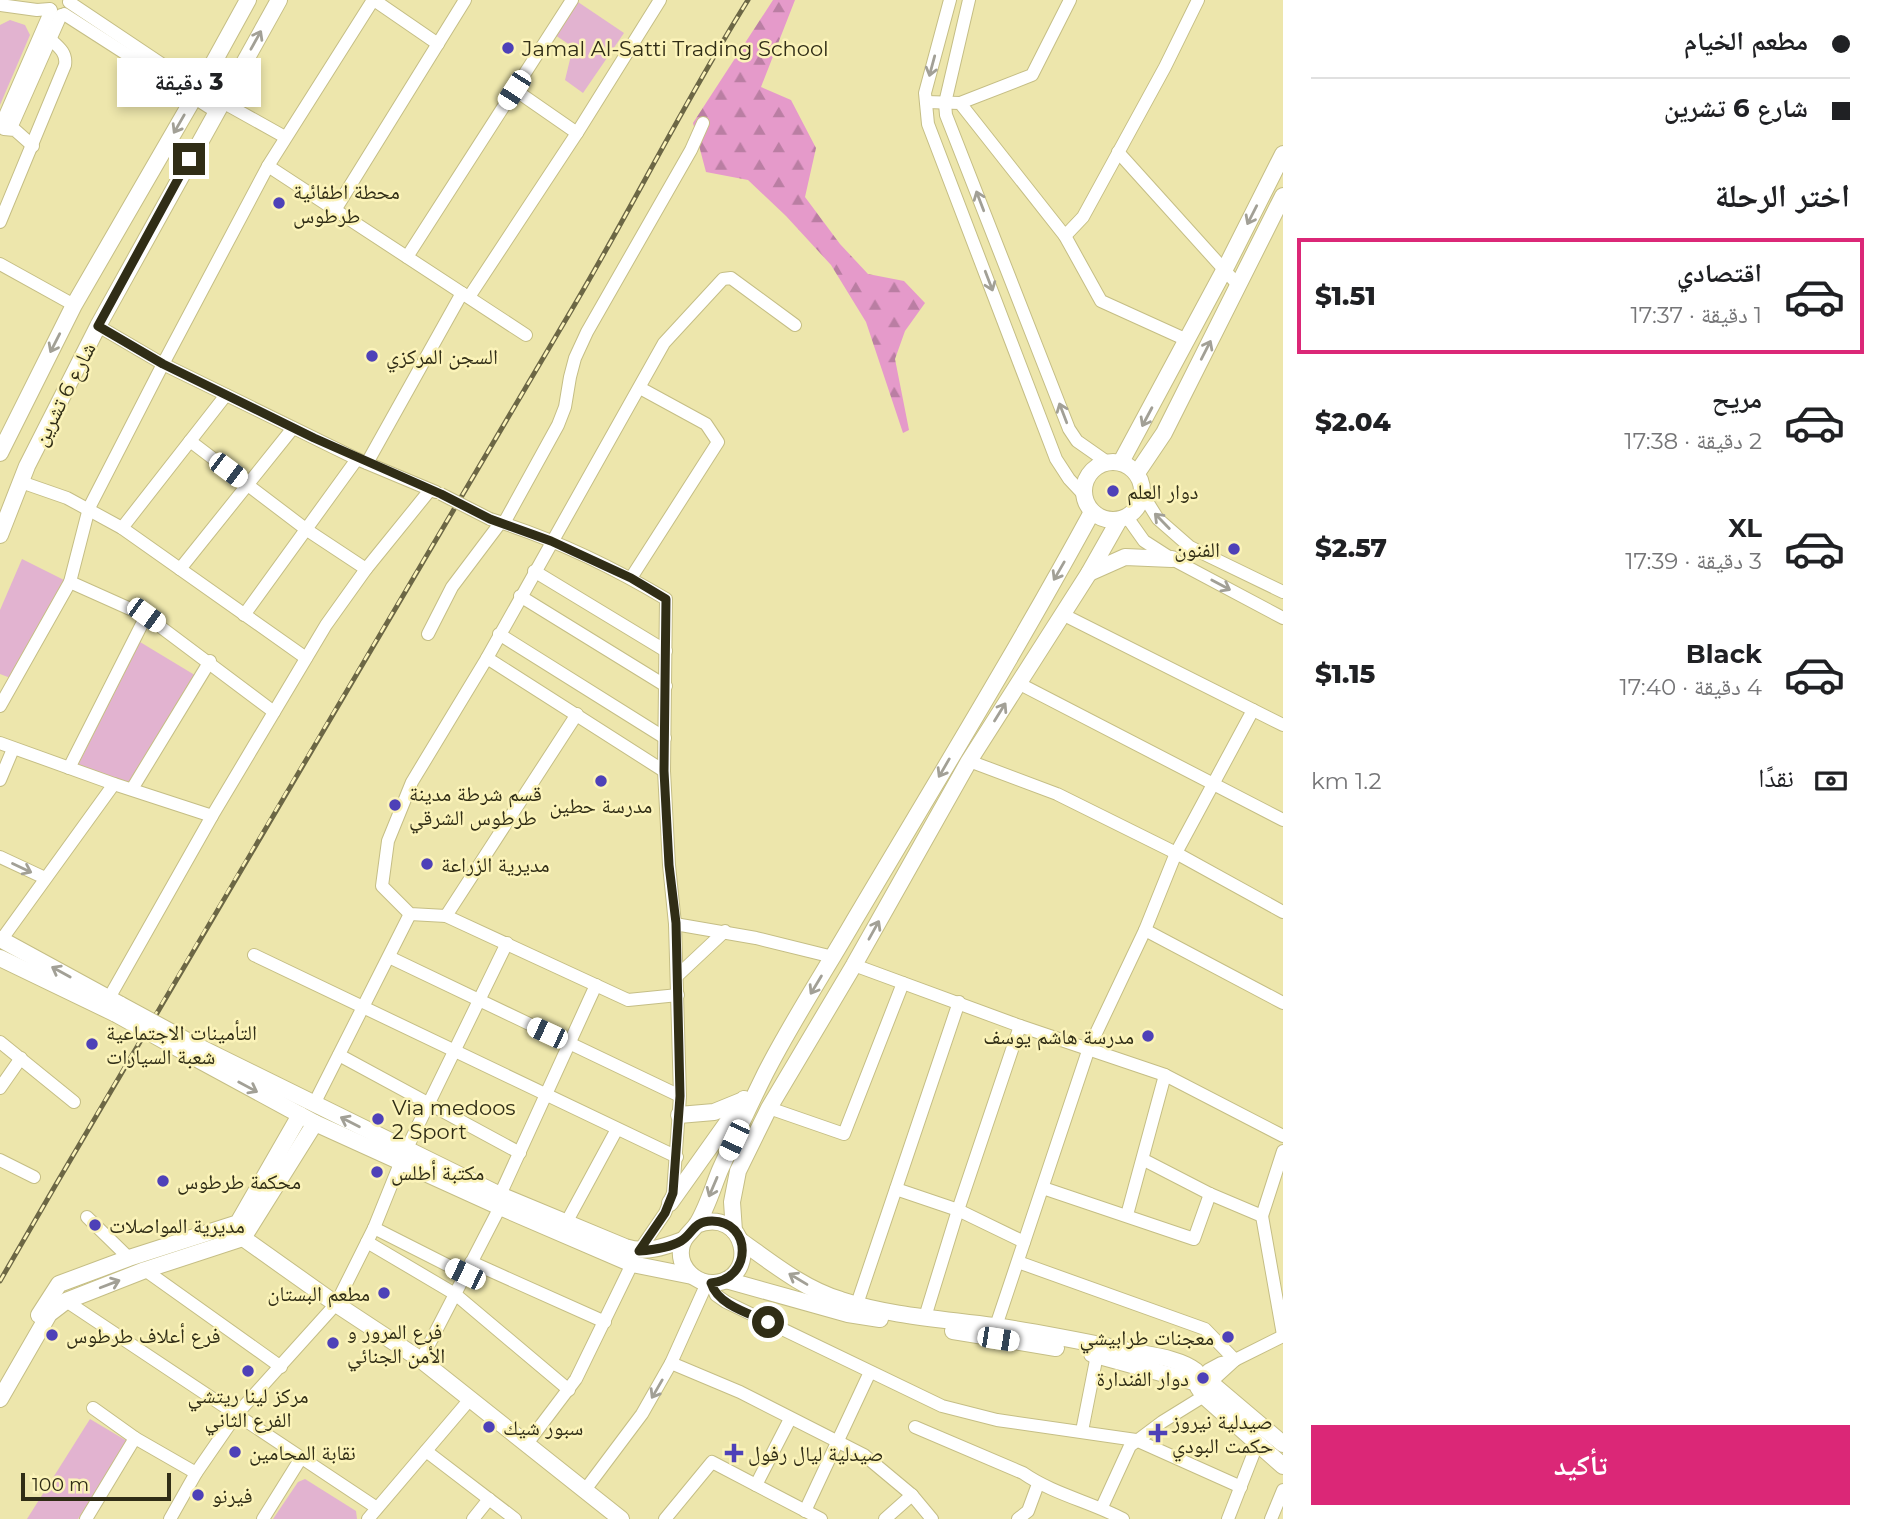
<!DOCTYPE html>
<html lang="ar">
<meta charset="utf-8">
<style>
:root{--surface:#fff;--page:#f2f2f2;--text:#202124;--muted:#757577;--line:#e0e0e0;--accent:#db2777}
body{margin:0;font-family:Montserrat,"Noto Naskh Arabic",sans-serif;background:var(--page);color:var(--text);direction:rtl;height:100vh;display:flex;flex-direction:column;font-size:26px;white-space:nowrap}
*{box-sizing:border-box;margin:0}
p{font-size:23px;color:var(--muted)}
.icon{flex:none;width:38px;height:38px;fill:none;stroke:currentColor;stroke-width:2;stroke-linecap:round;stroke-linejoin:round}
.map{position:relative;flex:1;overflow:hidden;direction:ltr}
.drawer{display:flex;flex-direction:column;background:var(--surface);width:595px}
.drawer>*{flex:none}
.guide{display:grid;align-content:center;height:154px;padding:0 28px;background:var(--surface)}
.scale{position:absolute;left:21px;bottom:18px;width:150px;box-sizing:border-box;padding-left:7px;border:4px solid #302d16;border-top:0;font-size:19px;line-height:24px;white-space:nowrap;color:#302d16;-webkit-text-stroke:5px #fbf3b9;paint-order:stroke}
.end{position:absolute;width:32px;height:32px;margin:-16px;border:9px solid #302d16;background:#fff;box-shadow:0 0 0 4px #fff}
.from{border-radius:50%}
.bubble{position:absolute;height:49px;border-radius:0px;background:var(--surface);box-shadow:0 4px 10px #0003;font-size:23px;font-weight:800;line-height:49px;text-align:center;direction:rtl}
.car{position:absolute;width:21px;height:42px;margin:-21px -10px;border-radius:9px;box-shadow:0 0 5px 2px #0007;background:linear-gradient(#fff 24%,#345 0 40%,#fff 0 76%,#345 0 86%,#fff 0)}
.guide b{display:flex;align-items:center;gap:24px;height:66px;font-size:26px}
.guide b+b{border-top:2px solid var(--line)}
.guide i{width:18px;height:18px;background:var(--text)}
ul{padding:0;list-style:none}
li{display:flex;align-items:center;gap:21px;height:116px;margin:0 14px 10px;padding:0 14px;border:4px solid transparent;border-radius:0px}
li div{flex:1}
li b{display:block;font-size:26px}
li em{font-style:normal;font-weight:800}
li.selected{border-color:var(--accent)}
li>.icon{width:63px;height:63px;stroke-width:1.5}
h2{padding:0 28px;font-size:32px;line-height:84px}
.pay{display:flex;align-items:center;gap:18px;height:77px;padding:0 28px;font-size:26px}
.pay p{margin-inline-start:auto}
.action{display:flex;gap:14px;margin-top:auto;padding:14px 28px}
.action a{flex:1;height:80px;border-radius:0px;background:var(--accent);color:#fff;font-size:28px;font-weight:800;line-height:80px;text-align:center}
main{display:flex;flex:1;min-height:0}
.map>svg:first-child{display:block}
.forest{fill:url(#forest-firs)}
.green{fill:#e2b3d0}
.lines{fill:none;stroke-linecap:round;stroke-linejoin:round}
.minor-casing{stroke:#c5be85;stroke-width:14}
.major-casing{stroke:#c5be85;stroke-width:18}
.minor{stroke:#fff;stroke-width:12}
.major{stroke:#fff;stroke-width:16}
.rail-casing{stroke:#6c6745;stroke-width:5}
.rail{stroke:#fbf3b9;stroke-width:2.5;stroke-dasharray:8;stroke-linecap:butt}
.minor-bridge-casing{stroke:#c5be85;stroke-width:14;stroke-linecap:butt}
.major-bridge-casing{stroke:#c5be85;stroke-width:18;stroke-linecap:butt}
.minor-bridge{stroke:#fff;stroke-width:12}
.major-bridge{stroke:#fff;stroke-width:16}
.oneway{stroke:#a2a096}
.route{stroke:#302d16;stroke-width:9}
.poi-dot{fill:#4e41b8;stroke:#fbf3b9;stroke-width:2.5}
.labels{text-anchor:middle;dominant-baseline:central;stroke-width:5;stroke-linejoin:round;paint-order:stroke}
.poi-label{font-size:21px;fill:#302d16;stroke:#fbf3b9;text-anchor:start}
.street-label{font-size:21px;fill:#302d16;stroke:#fbf3b9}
</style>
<main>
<section class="drawer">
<div class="guide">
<b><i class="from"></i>مطعم الخيام</b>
<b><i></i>شارع 6 تشرين</b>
</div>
<h2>اختر الرحلة</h2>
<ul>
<li class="selected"><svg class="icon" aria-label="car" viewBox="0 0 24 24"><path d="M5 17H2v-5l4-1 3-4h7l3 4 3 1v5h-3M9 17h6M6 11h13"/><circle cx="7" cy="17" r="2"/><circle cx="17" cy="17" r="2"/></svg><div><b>اقتصادي</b><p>1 دقيقة · 17:37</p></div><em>$1.51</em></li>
<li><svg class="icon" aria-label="car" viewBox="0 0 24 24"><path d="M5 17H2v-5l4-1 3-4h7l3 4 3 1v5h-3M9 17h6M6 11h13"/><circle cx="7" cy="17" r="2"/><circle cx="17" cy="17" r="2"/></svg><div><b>مريح</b><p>2 دقيقة · 17:38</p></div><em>$2.04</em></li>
<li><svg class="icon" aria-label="car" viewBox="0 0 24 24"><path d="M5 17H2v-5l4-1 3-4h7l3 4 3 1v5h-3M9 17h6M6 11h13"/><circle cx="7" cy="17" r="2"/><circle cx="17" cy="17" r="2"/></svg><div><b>XL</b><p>3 دقيقة · 17:39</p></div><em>$2.57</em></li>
<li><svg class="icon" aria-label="car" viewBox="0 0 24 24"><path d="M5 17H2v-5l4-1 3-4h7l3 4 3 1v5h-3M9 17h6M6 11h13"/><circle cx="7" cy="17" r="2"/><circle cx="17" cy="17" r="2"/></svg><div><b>Black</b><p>4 دقيقة · 17:40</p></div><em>$1.15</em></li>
</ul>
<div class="pay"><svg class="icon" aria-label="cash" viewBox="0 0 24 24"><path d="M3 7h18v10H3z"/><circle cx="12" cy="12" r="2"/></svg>نقدًا<p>1.2 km</p></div>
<div class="action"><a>تأكيد</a></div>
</section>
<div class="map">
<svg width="1283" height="1519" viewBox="0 0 1283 1519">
<defs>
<pattern id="forest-firs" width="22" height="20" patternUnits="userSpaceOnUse" patternTransform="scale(1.75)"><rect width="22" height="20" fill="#e59aca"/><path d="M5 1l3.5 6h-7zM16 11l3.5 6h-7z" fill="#ba7ea3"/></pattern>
</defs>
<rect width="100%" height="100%" fill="#ede6ac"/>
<path class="forest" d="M773,0H795L761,87L791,100L816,148L805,197L840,244L868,274L904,281L925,303L905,331L895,359L909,430L903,433L866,322L831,265L786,216L748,180L706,172L693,123Z"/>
<g class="green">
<path d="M578,2L624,33L583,93L565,80L573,47L555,35Z"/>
<path d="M10,20L25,25L30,35L0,105V25Z"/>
<path d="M22,559L64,580L13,679L0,674V610Z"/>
<path d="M140,642L198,677L132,786L78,765Z"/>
<path d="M90,1419L127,1441L78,1519H27Z"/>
<path d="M305,1479L356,1511L357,1519H273L298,1482Z"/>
</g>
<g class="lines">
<defs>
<g id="minor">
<path d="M374,0L438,44"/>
<path d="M950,0L925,93L928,124L1056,459L1069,479L1083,494"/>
<path d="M969,0L945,103L946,115L1069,429L1077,441L1107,462"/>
<path d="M69,2L199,89L285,137"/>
<path d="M0,5L37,10L50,9"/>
<path d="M64,14L215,111"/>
<path d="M515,90L577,133"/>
<path d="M926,102L960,103L1065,236L1083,217L1165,67L1198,0"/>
<path d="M960,103L1032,75L1070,0"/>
<path d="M0,127L51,10"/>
<path d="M11,128L61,15"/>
<path d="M4,129L15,130L33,146"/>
<path d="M1118,152L1238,285"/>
<path d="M268,166L526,335"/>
<path d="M335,210L465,0"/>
<path d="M0,222L65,65C67,53 59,47 50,39"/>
<path d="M1065,236L1101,301L1187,340"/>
<path d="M407,257L572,0"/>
<path d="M0,264L74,305"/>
<path d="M469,297L577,133L660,0"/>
<path d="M98,326L163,364L357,459L436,492"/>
<path d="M190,441L307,530L366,569"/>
<path d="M367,463L462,293"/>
<path d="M21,482L67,498L122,528L306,658"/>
<path d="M1143,495L1158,519L1190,547L1283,592"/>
<path d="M1127,517L1144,541L1172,559L1283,618"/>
<path d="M490,519C552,538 611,566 666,599L664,771L669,865L675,924L680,1096L673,1193L665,1213L639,1251"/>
<path d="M504,523L558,425L565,407L570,377L575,358L587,332L691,150L703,123"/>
<path d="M122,528L226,395"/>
<path d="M180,569L293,428"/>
<path d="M534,571L666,651"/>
<path d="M631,578L718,442L706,424L640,388"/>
<path d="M70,582L146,616L274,712"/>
<path d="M520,596L666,686"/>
<path d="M1062,614L1283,725"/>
<path d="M244,615L357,459"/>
<path d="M428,634L452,587L501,522"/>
<path d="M499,634L665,738"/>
<path d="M487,658L664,771"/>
<path d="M1018,683L1283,820"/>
<path d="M0,706L70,582L89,508L163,364L268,166L373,0"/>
<path d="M0,743L114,784L212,816"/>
<path d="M969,761L1057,794L1176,853L1283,912"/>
<path d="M69,768L146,616"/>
<path d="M0,780L13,749"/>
<path d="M132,789L210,661"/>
<path d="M0,857L45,878"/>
<path d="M446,916L577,714"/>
<path d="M675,924L756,938L833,957"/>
<path d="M1145,930L1283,1003"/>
<path d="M2,939L114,784"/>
<path d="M254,955L677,1157"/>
<path d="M389,957L680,1096"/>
<path d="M854,965L1020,1026L1165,1075L1283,1136"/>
<path d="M677,976L725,931"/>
<path d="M678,995L628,1000L446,916L410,914L382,886L388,841L412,782L487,658L664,343L723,279L731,278L795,325"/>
<path d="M109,998L212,816L326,625L366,569L430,490"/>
<path d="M0,1042L74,1102"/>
<path d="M339,1055L520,1153"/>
<path d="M0,1088L21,1058"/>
<path d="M314,1104L410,914"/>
<path d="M769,1108L844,1134L903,983"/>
<path d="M406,1150L507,943"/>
<path d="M0,1160L34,1177"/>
<path d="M1144,1160L1210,1194L1262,1216L1283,1151"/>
<path d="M1043,1188L1194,1239L1210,1194"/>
<path d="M896,1189L958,1210L1024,1242"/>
<path d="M500,1195L596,985"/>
<path d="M1127,1215L1165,1075"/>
<path d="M1262,1216L1283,1335"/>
<path d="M87,1217L129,1258"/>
<path d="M566,1223L617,1129"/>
<path d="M374,1228L465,1274"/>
<path d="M367,1242L455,1294L569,1390"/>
<path d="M471,1262L605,1322"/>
<path d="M1018,1262L1205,1329L1235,1360"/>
<path d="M145,1270L281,1367"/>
<path d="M711,1283L716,1295L726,1302L942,1406L997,1420L1136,1440L1241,1487"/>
<path d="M66,1301L377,1508"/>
<path d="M857,1304L959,1002"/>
<path d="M925,1317L958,1210L1020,1026"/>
<path d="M996,1326L1089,1048L1145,930L1176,853L1253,710"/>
<path d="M421,1360L500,1207"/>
<path d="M671,1363L740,1392L864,1455L912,1495"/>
<path d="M1208,1370L1221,1363L1235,1360L1283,1336"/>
<path d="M1212,1381L1235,1360"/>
<path d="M93,1408L135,1438L196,1473"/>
<path d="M915,1427L1023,1473C1053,1494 1091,1502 1123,1519"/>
<path d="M1082,1431L1097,1355"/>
<path d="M526,1445L576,1379L632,1264"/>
<path d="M426,1451L515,1519"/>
<path d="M756,1485L790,1419"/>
<path d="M585,1490L642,1414L671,1363L707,1283"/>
<path d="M1102,1507L1130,1446L1162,1422L1204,1396"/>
<path d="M805,1511L870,1372"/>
<path d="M86,1519L135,1438"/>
<path d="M170,1519L196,1473L236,1415L336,1304L374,1228L401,1161"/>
<path d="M263,1519L301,1458"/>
<path d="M368,1519L471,1398"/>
<path d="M473,1519L489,1499"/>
<path d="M665,1519L712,1462L821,1519"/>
<path d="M885,1519L912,1495L932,1519"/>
<path d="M1018,1519L1028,1511L1038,1484"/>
<path d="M1228,1519L1258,1442"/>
<path d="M1271,1519L1283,1490"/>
</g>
<g id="major">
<path d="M0,453L74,305L199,89L248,0"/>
<circle cx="1113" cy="491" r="29"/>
<path d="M1121,462L1228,263L1283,154"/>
<path d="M1137,473L1164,433L1283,196"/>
<path d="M0,535L27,466L98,326L279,0"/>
<path d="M1089,573L1125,557L1172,559"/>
<path d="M0,939L121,1005"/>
<path d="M0,958L116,1014"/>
<path d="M193,1044L500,1195L625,1247C645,1254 664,1247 683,1240"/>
<path d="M188,1054L315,1123L500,1207L632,1264L692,1276"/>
<path d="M679,1115L714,1112L741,1101"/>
<path d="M670,1203L744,1099"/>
<path d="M238,1223L243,1238L336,1304L421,1360L621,1519"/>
<path d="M696,1225C747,1205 760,1280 714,1283C696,1284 679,1268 681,1250C682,1237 691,1233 697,1224C707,1208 713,1187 720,1170C734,1138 749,1106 765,1074C792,1021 825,971 855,919C935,784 1017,650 1092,512"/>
<path d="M734,1231L732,1202L738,1171L769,1108L854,965L969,761L1089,573L1119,520"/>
<path d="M741,1241C772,1263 804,1289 841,1300C890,1316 943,1319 994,1326C1038,1332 1081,1341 1125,1350C1146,1355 1178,1357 1196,1371"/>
<path d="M726,1280L848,1314L880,1319"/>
<path d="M39,1315L59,1284L129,1258L238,1223L300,1115"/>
<path d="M953,1331L1056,1348"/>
<path d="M1092,1354L1194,1382"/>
<path d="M1211,1383L1283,1444"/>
<path d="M1198,1387L1204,1396L1283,1466"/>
<path d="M0,1399L49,1314L66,1301L145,1270L243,1238L315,1123"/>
</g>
</defs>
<use href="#minor" class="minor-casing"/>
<use href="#major" class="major-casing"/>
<use href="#minor" class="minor"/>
<use href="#major" class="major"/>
<defs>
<path id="rail" d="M0,1281C189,954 383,630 575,304C634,204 686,99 748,0"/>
</defs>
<use href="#rail" class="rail-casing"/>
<use href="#rail" class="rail"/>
<defs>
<path id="minor-bridge" d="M441,494L490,519"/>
<g id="major-bridge">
<path d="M121,1005L193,1044"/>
<path d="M116,1014L188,1054"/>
</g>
</defs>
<use href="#minor-bridge" class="minor-bridge-casing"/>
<use href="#major-bridge" class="major-bridge-casing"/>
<use href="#minor-bridge" class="minor-bridge"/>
<use href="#major-bridge" class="major-bridge"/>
</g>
<defs><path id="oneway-shaft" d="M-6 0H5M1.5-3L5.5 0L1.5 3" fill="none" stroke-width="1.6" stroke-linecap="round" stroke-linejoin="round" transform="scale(1.75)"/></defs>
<g class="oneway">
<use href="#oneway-shaft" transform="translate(256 40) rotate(-61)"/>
<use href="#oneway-shaft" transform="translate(932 66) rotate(105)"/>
<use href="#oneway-shaft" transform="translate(179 124) rotate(120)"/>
<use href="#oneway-shaft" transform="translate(980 201) rotate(-111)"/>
<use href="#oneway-shaft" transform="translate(1252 215) rotate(117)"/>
<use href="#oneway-shaft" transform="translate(989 281) rotate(69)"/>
<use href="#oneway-shaft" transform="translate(55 343) rotate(117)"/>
<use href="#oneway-shaft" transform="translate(1206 350) rotate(-63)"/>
<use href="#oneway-shaft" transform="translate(1063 413) rotate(-111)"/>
<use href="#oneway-shaft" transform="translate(1147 417) rotate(118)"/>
<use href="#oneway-shaft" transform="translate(1162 521) rotate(-134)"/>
<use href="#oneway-shaft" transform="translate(1059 571) rotate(120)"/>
<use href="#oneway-shaft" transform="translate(1221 585) rotate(28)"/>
<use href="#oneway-shaft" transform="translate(1000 712) rotate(-58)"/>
<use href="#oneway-shaft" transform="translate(944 768) rotate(120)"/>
<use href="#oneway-shaft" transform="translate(22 868) rotate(25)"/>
<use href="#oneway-shaft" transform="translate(874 930) rotate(-61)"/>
<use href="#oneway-shaft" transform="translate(61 972) rotate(-151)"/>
<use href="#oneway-shaft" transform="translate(816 985) rotate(121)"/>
<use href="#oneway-shaft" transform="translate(248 1087) rotate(28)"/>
<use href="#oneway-shaft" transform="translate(350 1122) rotate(-153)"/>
<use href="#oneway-shaft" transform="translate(713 1187) rotate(113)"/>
<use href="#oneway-shaft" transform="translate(798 1279) rotate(-149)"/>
<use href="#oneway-shaft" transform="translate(110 1284) rotate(-21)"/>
<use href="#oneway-shaft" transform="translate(657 1389) rotate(120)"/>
</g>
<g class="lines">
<path class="route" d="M189,159L98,326L163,364L314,438L441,494L490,519L551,541L631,578L666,599L664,771L669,865L676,923L680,1096L673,1193L665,1213L639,1251C652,1250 669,1248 681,1241C693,1234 693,1221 712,1221C752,1221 753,1279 711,1283C718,1305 748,1313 768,1322"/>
</g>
<g class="poi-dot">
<circle cx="508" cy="48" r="7"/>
<circle cx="279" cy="203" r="7"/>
<circle cx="372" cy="356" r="7"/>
<circle cx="1113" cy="491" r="7"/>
<circle cx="1234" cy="549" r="7"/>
<circle cx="601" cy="781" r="7"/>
<circle cx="395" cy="805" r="7"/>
<circle cx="427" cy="864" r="7"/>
<circle cx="1148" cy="1036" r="7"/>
<circle cx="92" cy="1044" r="7"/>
<circle cx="378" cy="1119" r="7"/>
<circle cx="377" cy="1172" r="7"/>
<circle cx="163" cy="1181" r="7"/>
<circle cx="95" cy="1225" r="7"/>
<circle cx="384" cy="1293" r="7"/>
<circle cx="52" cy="1335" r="7"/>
<circle cx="1228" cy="1337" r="7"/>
<circle cx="333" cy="1343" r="7"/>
<circle cx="248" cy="1371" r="7"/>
<circle cx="1203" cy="1378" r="7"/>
<circle cx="489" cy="1427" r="7"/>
<path d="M1154.5 1422.5h7v7h7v7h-7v7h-7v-7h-7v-7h7z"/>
<circle cx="235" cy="1452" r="7"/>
<path d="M730.5 1442.5h7v7h7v7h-7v7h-7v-7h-7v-7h7z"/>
<circle cx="198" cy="1495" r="7"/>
</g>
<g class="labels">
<g class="poi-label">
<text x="522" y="48">Jamal Al-Satti Trading School</text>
<text x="293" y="191">محطة اطفائية<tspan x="293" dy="24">طرطوس</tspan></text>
<text x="386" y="356">السجن المركزي</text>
<text x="1127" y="491">دوار العلم</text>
<text x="1220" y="549" text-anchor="end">الفنون</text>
<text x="409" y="793">قسم شرطة مدينة<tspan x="409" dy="24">طرطوس الشرقي</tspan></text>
<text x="601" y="805" text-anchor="middle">مدرسة حطين</text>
<text x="441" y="864">مديرية الزراعة</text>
<text x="106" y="1032">التأمينات الاجتماعية<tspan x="106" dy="24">شعبة السيارات</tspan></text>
<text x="1134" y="1036" text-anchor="end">مدرسة هاشم يوسف</text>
<text x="392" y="1107">Via medoos<tspan x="392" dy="24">2 Sport</tspan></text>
<text x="391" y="1172">مكتبة أطلس</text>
<text x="177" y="1181">محكمة طرطوس</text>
<text x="109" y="1225">مديرية المواصلات</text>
<text x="370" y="1293" text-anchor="end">مطعم البستان</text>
<text x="347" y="1331">فرع المرور و<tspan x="347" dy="24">الأمن الجنائي</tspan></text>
<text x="66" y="1335">فرع أعلاف طرطوس</text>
<text x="1214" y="1337" text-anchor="end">معجنات طرابيشي</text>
<text x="1189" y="1378" text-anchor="end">دوار الفندارة</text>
<text x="248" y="1395" text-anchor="middle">مركز لينا ريتشي<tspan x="248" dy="24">الفرع الثاني</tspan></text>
<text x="1172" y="1421">صيدلية نيروز<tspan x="1172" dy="24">حكمت البودي</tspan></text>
<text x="503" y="1427">سبور شيك</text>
<text x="249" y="1452">نقابة المحامين</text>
<text x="748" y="1453">صيدلية ليال رفول</text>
<text x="212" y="1495">فيرنو</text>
</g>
<g class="street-label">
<text transform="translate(64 394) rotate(-63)">شارع 6 تشرين</text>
</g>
</g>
</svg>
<div class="scale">100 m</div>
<i class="end from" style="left:768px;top:1322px"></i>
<i class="end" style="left:189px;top:159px"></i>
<div class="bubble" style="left:117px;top:58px;width:144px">3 دقيقة</div>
<i class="car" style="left:514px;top:90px;rotate:213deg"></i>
<i class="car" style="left:228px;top:470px;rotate:127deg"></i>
<i class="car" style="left:146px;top:615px;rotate:126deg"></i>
<i class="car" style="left:547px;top:1033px;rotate:295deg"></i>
<i class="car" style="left:734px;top:1140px;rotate:205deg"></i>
<i class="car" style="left:465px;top:1274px;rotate:296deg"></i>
<i class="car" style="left:998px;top:1339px;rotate:99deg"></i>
</div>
</main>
